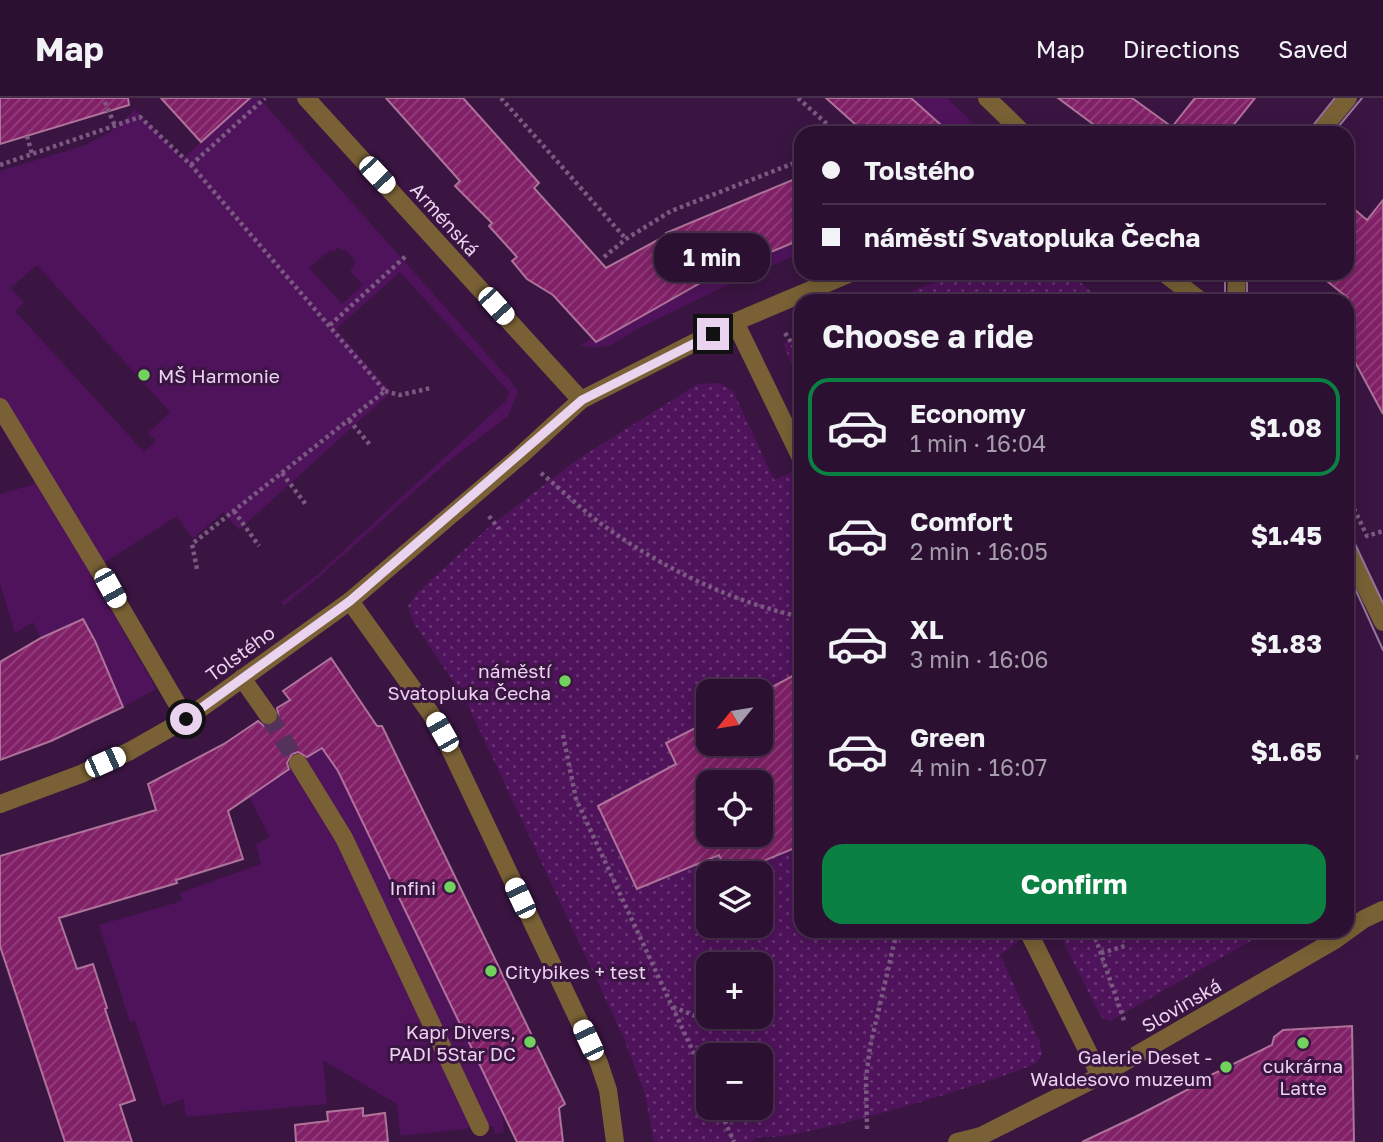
<!DOCTYPE html>
<meta charset="utf-8">
<style>
:root{--surface:#2c1032;--page:#34193a;--text:#f1f3f6;--muted:#a69dac;--line:#48304d;--accent:#0b8043}
body{margin:0;font-family:"Golos Text",sans-serif;background:var(--page);color:var(--text);height:100vh;display:flex;flex-direction:column;font-size:26px;white-space:nowrap}
*{box-sizing:border-box;margin:0}
p{font-size:23px;color:var(--muted)}
.icon{flex:none;width:38px;height:38px;fill:none;stroke:currentColor;stroke-width:2;stroke-linecap:round;stroke-linejoin:round}
.map{position:relative;flex:1;overflow:hidden}
.panel{position:absolute;left:794px;top:196px;width:560px;height:644px;display:flex;flex-direction:column;background:var(--surface);border-radius:21px;box-shadow:0 4px 18px #0003,0 0 0 2px var(--line)}
.panel>*{flex:none}
.hud{position:absolute;left:794px;top:28px;width:560px;height:154px;border-radius:21px;box-shadow:0 4px 18px #0003,0 0 0 2px var(--line);display:grid;align-content:center;height:154px;padding:0 28px;background:var(--surface)}
.needle{width:46px;rotate:240deg}
.fabs{position:absolute;left:696px;top:581px;display:grid;gap:14px}
.fabs a{display:grid;place-items:center;width:77px;height:77px;border-radius:14px;background:var(--surface);box-shadow:0 4px 18px #0003,0 0 0 2px var(--line);font-size:35px}
.end{position:absolute;width:32px;height:32px;margin:-16px;border:9px solid #ead3ef;background:#111;box-shadow:0 0 0 4px #111}
.from{border-radius:50%}
.bubble{position:absolute;height:49px;border-radius:21px;background:var(--surface);box-shadow:0 4px 18px #0003,0 0 0 2px var(--line);font-size:23px;font-weight:700;line-height:49px;text-align:center}
.car{position:absolute;width:21px;height:42px;margin:-21px -10px;border-radius:9px;box-shadow:0 0 5px 2px #0007;background:linear-gradient(#fff 24%,#345 0 40%,#fff 0 76%,#345 0 86%,#fff 0)}
.hud b{display:flex;align-items:center;gap:24px;height:66px;font-size:26px}
.hud b+b{border-top:2px solid var(--line)}
.hud i{width:18px;height:18px;background:var(--text)}
ul{padding:0;list-style:none}
li{display:flex;align-items:center;gap:21px;height:98px;margin:0 14px 10px;padding:0 14px;border:4px solid transparent;border-radius:21px}
li div{flex:1}
li b{display:block;font-size:26px}
li em{font-style:normal;font-weight:700}
li.selected{border-color:var(--accent)}
li>.icon{width:63px;height:63px;stroke-width:1.5}
h2{padding:0 28px;font-size:32px;line-height:84px}
.primary-button{display:flex;gap:14px;margin-top:auto;padding:14px 28px}
.primary-button a{flex:1;height:80px;border-radius:21px;background:var(--accent);color:#fff;font-size:28px;font-weight:700;line-height:80px;text-align:center}
header{display:flex;align-items:center;gap:42px;box-sizing:border-box;height:98px;padding:0 35px;background:var(--surface);border-bottom:2px solid var(--line)}
header strong{font-size:33px}
nav{display:flex;gap:38px;margin-inline-start:auto;font-size:24px}
.map>svg:first-child{display:block}
.green{fill:#4f135b;fill-rule:evenodd}
.park{fill:url(#park-dots);fill-rule:evenodd}
.building{fill:url(#building-hatch);stroke:#af739a;stroke-width:2;fill-rule:evenodd}
.lines{fill:none;stroke-linecap:round;stroke-linejoin:round}
.minor-tunnel{stroke:#54325c;stroke-width:18;stroke-dasharray:18 9;stroke-linecap:butt}
.path{stroke:#7a5a81;stroke-width:4.5;stroke-dasharray:3.5 3.5;stroke-linecap:butt}
.minor{stroke:#796135;stroke-width:18}
.tram{stroke:#94769a;stroke-width:2}
.route{stroke:#ead3ef;stroke-width:9}
.poi-dot{fill:#71d35e;stroke:#3a1542;stroke-width:2.5}
.labels{text-anchor:middle;dominant-baseline:central;stroke-width:6;stroke-linejoin:round;paint-order:stroke}
.street-label{font-size:19px;fill:#ead3ef;stroke:#3a1542}
.poi-label{font-size:19px;fill:#ead3ef;stroke:#3a1542;text-anchor:end}
</style>
<header>
<strong>Map</strong>
<nav><a>Map</a><a>Directions</a><a>Saved</a></nav>
</header>
<div class="map">
<svg width="1383" height="1044" viewBox="0 0 1383 1044">
<defs>
<pattern id="park-dots" width="8" height="8" patternUnits="userSpaceOnUse" patternTransform="scale(1.75)"><rect width="8" height="8" fill="#4f135b"/><path d="M2 2h.1M6 6h.1" fill="none" stroke="#683473" stroke-width="1.8" stroke-linecap="round"/></pattern>
<pattern id="building-hatch" width="6" height="6" patternUnits="userSpaceOnUse" patternTransform="scale(1.75)"><rect width="6" height="6" fill="#812067"/><path d="M-1 1l2-2M0 6l6-6M5 7l2-2" fill="none" stroke="#93407d"/></pattern>
</defs>
<rect width="100%" height="100%" fill="#3a1542"/>
<g class="green">
<path d="M250,0H259L509,281L518,294L508,318L445,366L319,479L284,508L281,504L316,478L508,301L506,299L510,295L400,174L336,231L391,294L239,432L223,414L193,441L177,418L90,474L156,591L123,609L95,544L83,521L41,540L33,524L15,535L0,486V396L35,386L0,328V73L86,47L115,31L135,11L182,61ZM338,149L342,153L345,151L355,163L354,169L350,173L363,187L342,206L309,170L330,152L333,154ZM37,167L170,314L148,335L156,343L144,354L15,213L24,204L11,190Z"/>
<path d="M911,0H947L984,35H943L946,31Z"/>
<path d="M801,141V155L736,183L643,228L611,247L595,250L580,247L591,241L595,244L695,188L694,186Z"/>
<path d="M317,644L338,673L502,1012L504,1034L495,1036L494,1029L491,1028L400,1038L397,1006L323,962L327,1006L186,1019L184,1001L163,1008L135,923L130,924L99,827L182,803L180,795L261,766L256,746L270,739L249,699L309,658Z"/>
</g>
<g class="park">
<path d="M961,175H1064L1079,183L1102,203H883Z"/>
<path d="M801,237V289L784,248V245Z"/>
<path d="M719,285L733,293L774,382L794,373L801,389V573L761,595L709,593V623L666,645L676,666L598,707L637,791L719,757L727,775H709V828H761V775H734L801,747L802,833H1013L1018,844L1000,857L1040,945L1042,956L1037,965C993,984 796,1044 759,1039L750,1044H654L645,996L623,938L465,601L413,524L408,508L417,495L490,428L578,361L698,286ZM709,866H761V919H709ZM709,957H761V1010H709Z"/>
<path d="M1058,833H1268L1110,923L1101,919Z"/>
</g>
<g class="building">
<path d="M0,0H128L129,7L0,46Z"/>
<path d="M161,0H250L201,44Z"/>
<path d="M386,0H463L539,85L534,90L606,170L667,137L666,135L802,78V141L711,179L596,244L553,197L527,181L512,163L517,159L489,128L492,125L455,88L460,83Z"/>
<path d="M826,0H911L950,35H865Z"/>
<path d="M1058,0H1132L1172,29L1195,0H1255L1227,35H1105Z"/>
<path d="M1383,102V316L1348,251V200L1317,175H1348V106L1367,122Z"/>
<path d="M83,521L95,543L123,609L51,643L0,662V564L41,540Z"/>
<path d="M331,560L377,628H382L565,1006L559,1010L563,1044H517L338,673L322,650L307,659L298,654L292,656L287,665L289,671L228,713L243,761L176,782L177,785L59,820L77,871L93,866L107,910L105,911L135,1002L120,1007L132,1044H65L0,848V758L156,712L148,686L224,646L258,623L264,628L274,627L279,621L277,610L290,602L283,593Z"/>
<path d="M802,573V747L734,775H727L719,757L637,791L598,708L676,666L666,645L709,623V646H761V595ZM709,684H761V737H709Z"/>
<path d="M1352,928L1354,1044H1082L1135,1019L1210,980L1209,978L1272,947L1274,939L1283,932Z"/>
<path d="M363,1010V1018L385,1015L388,1044H296L295,1027L328,1023L327,1014Z"/>
</g>
<g class="lines">
<path class="minor-tunnel" d="M268,617L298,665"/>
<g class="path">
<path d="M501,0L626,141"/>
<path d="M798,0L837,35"/>
<path d="M105,4L115,28"/>
<path d="M27,38L32,56"/>
<path d="M0,67L140,19L191,67L385,293L192,446L197,471"/>
<path d="M191,67L265,0"/>
<path d="M604,159L626,141L671,113L802,62"/>
<path d="M330,227L407,157"/>
<path d="M785,235L802,261"/>
<path d="M385,293L400,297L431,290"/>
<path d="M349,322L371,348"/>
<path d="M282,375L307,408"/>
<path d="M541,375C563,393 584,414 607,430C663,470 734,505 802,519"/>
<path d="M1348,398L1367,438L1383,433"/>
<path d="M234,413L259,448"/>
<path d="M489,418L499,431"/>
<path d="M563,637L576,701L709,988"/>
<path d="M1348,657L1360,660"/>
<path d="M1093,833L1125,925"/>
<path d="M1101,855L1125,848"/>
<path d="M673,909L708,923"/>
<path d="M719,1010L734,1044"/>
<path d="M867,1031L866,980L870,949L897,833"/>
</g>
<g class="minor">
<path d="M306,0L581,302"/>
<path d="M987,0L1023,35"/>
<path d="M1319,35L1348,0"/>
<path d="M1164,175L1201,203"/>
<path d="M1236,203L1237,175"/>
<path d="M735,224L802,362"/>
<path d="M0,309L97,469L186,621"/>
<path d="M1348,453L1383,524"/>
<path d="M350,503L431,616L442,634L599,965L608,992L615,1044"/>
<path d="M242,580L268,617"/>
<path d="M298,665L344,740L480,1029"/>
<path d="M0,706L81,676L130,653L186,621L350,503L520,358L581,302L735,224L851,175"/>
<path d="M1028,833L1100,978"/>
<path d="M957,1044L981,1038L1100,978L1335,842L1364,821L1383,812"/>
</g>
<g class="tram">
<path d="M1307,35L1335,0"/>
<path d="M1333,35L1362,0"/>
<path d="M1225,203V175"/>
<path d="M1247,203V175"/>
<path d="M1348,431L1383,505"/>
<path d="M1348,475L1383,552"/>
</g>
</g>
<g class="lines">
<path class="route" d="M186,621L350,503L582,302L713,236"/>
</g>
<g class="poi-dot">
<circle cx="144" cy="277" r="7"/>
<circle cx="565" cy="583" r="7"/>
<circle cx="450" cy="789" r="7"/>
<circle cx="491" cy="873" r="7"/>
<circle cx="530" cy="944" r="7"/>
<circle cx="1303" cy="945" r="7"/>
<circle cx="1226" cy="969" r="7"/>
</g>
<g class="labels">
<g class="street-label">
<text transform="translate(445 121) rotate(48)">Arménská</text>
<text transform="translate(240 555) rotate(-36)">Tolstého</text>
<text transform="translate(1181 907) rotate(-30)">Slovinská</text>
</g>
<g class="poi-label">
<text x="158" y="277" text-anchor="start">MŠ Harmonie</text>
<text x="551" y="572">náměstí<tspan x="551" dy="22">Svatopluka Čecha</tspan></text>
<text x="436" y="789">Infini</text>
<text x="505" y="873" text-anchor="start">Citybikes + test</text>
<text x="516" y="933">Kapr Divers,<tspan x="516" dy="22">PADI 5Star DC</tspan></text>
<text x="1212" y="958">Galerie Deset -<tspan x="1212" dy="22">Waldesovo muzeum</tspan></text>
<text x="1303" y="967" text-anchor="middle">cukrárna<tspan x="1303" dy="22">Latte</tspan></text>
</g>
</g>
</svg>
<div class="fabs">
<a><svg class="needle" viewBox="-14 -14 28 28"><path d="M0-13l5 13h-10z" fill="#e53935"/><path d="M0 13l5-13h-10z" fill="#a69dac"/></svg></a>
<a><svg class="icon" aria-label="locate" viewBox="0 0 24 24"><circle cx="12" cy="12" r="6"/><path d="M12 2v4M12 18v4M2 12h4M18 12h4"/></svg></a>
<a><svg class="icon" aria-label="layers" viewBox="0 0 24 24"><path d="M12 4l9 5-9 5-9-5zM3 14l9 5 9-5"/></svg></a>
<a>+</a>
<a>−</a>
</div>
<i class="end from" style="left:186px;top:621px"></i>
<i class="end" style="left:713px;top:236px"></i>
<div class="bubble" style="left:654px;top:135px;width:116px">1 min</div>
<i class="car" style="left:377px;top:77px;rotate:137deg"></i>
<i class="car" style="left:496px;top:208px;rotate:138deg"></i>
<i class="car" style="left:110px;top:490px;rotate:151deg"></i>
<i class="car" style="left:442px;top:634px;rotate:330deg"></i>
<i class="car" style="left:105px;top:664px;rotate:66deg"></i>
<i class="car" style="left:520px;top:800px;rotate:335deg"></i>
<i class="car" style="left:588px;top:942px;rotate:335deg"></i>
<div class="hud">
<b><i class="from"></i>Tolstého</b>
<b><i></i>náměstí Svatopluka Čecha</b>
</div>
<section class="panel">
<h2>Choose a ride</h2>
<ul>
<li class="selected"><svg class="icon" aria-label="car" viewBox="0 0 24 24"><path d="M5 17H2v-5l4-1 3-4h7l3 4 3 1v5h-3M9 17h6M6 11h13"/><circle cx="7" cy="17" r="2"/><circle cx="17" cy="17" r="2"/></svg><div><b>Economy</b><p>1 min · 16:04</p></div><em>$1.08</em></li>
<li><svg class="icon" aria-label="car" viewBox="0 0 24 24"><path d="M5 17H2v-5l4-1 3-4h7l3 4 3 1v5h-3M9 17h6M6 11h13"/><circle cx="7" cy="17" r="2"/><circle cx="17" cy="17" r="2"/></svg><div><b>Comfort</b><p>2 min · 16:05</p></div><em>$1.45</em></li>
<li><svg class="icon" aria-label="car" viewBox="0 0 24 24"><path d="M5 17H2v-5l4-1 3-4h7l3 4 3 1v5h-3M9 17h6M6 11h13"/><circle cx="7" cy="17" r="2"/><circle cx="17" cy="17" r="2"/></svg><div><b>XL</b><p>3 min · 16:06</p></div><em>$1.83</em></li>
<li><svg class="icon" aria-label="car" viewBox="0 0 24 24"><path d="M5 17H2v-5l4-1 3-4h7l3 4 3 1v5h-3M9 17h6M6 11h13"/><circle cx="7" cy="17" r="2"/><circle cx="17" cy="17" r="2"/></svg><div><b>Green</b><p>4 min · 16:07</p></div><em>$1.65</em></li>
</ul>
<div class="primary-button"><a>Confirm</a></div>
</section>
</div>
